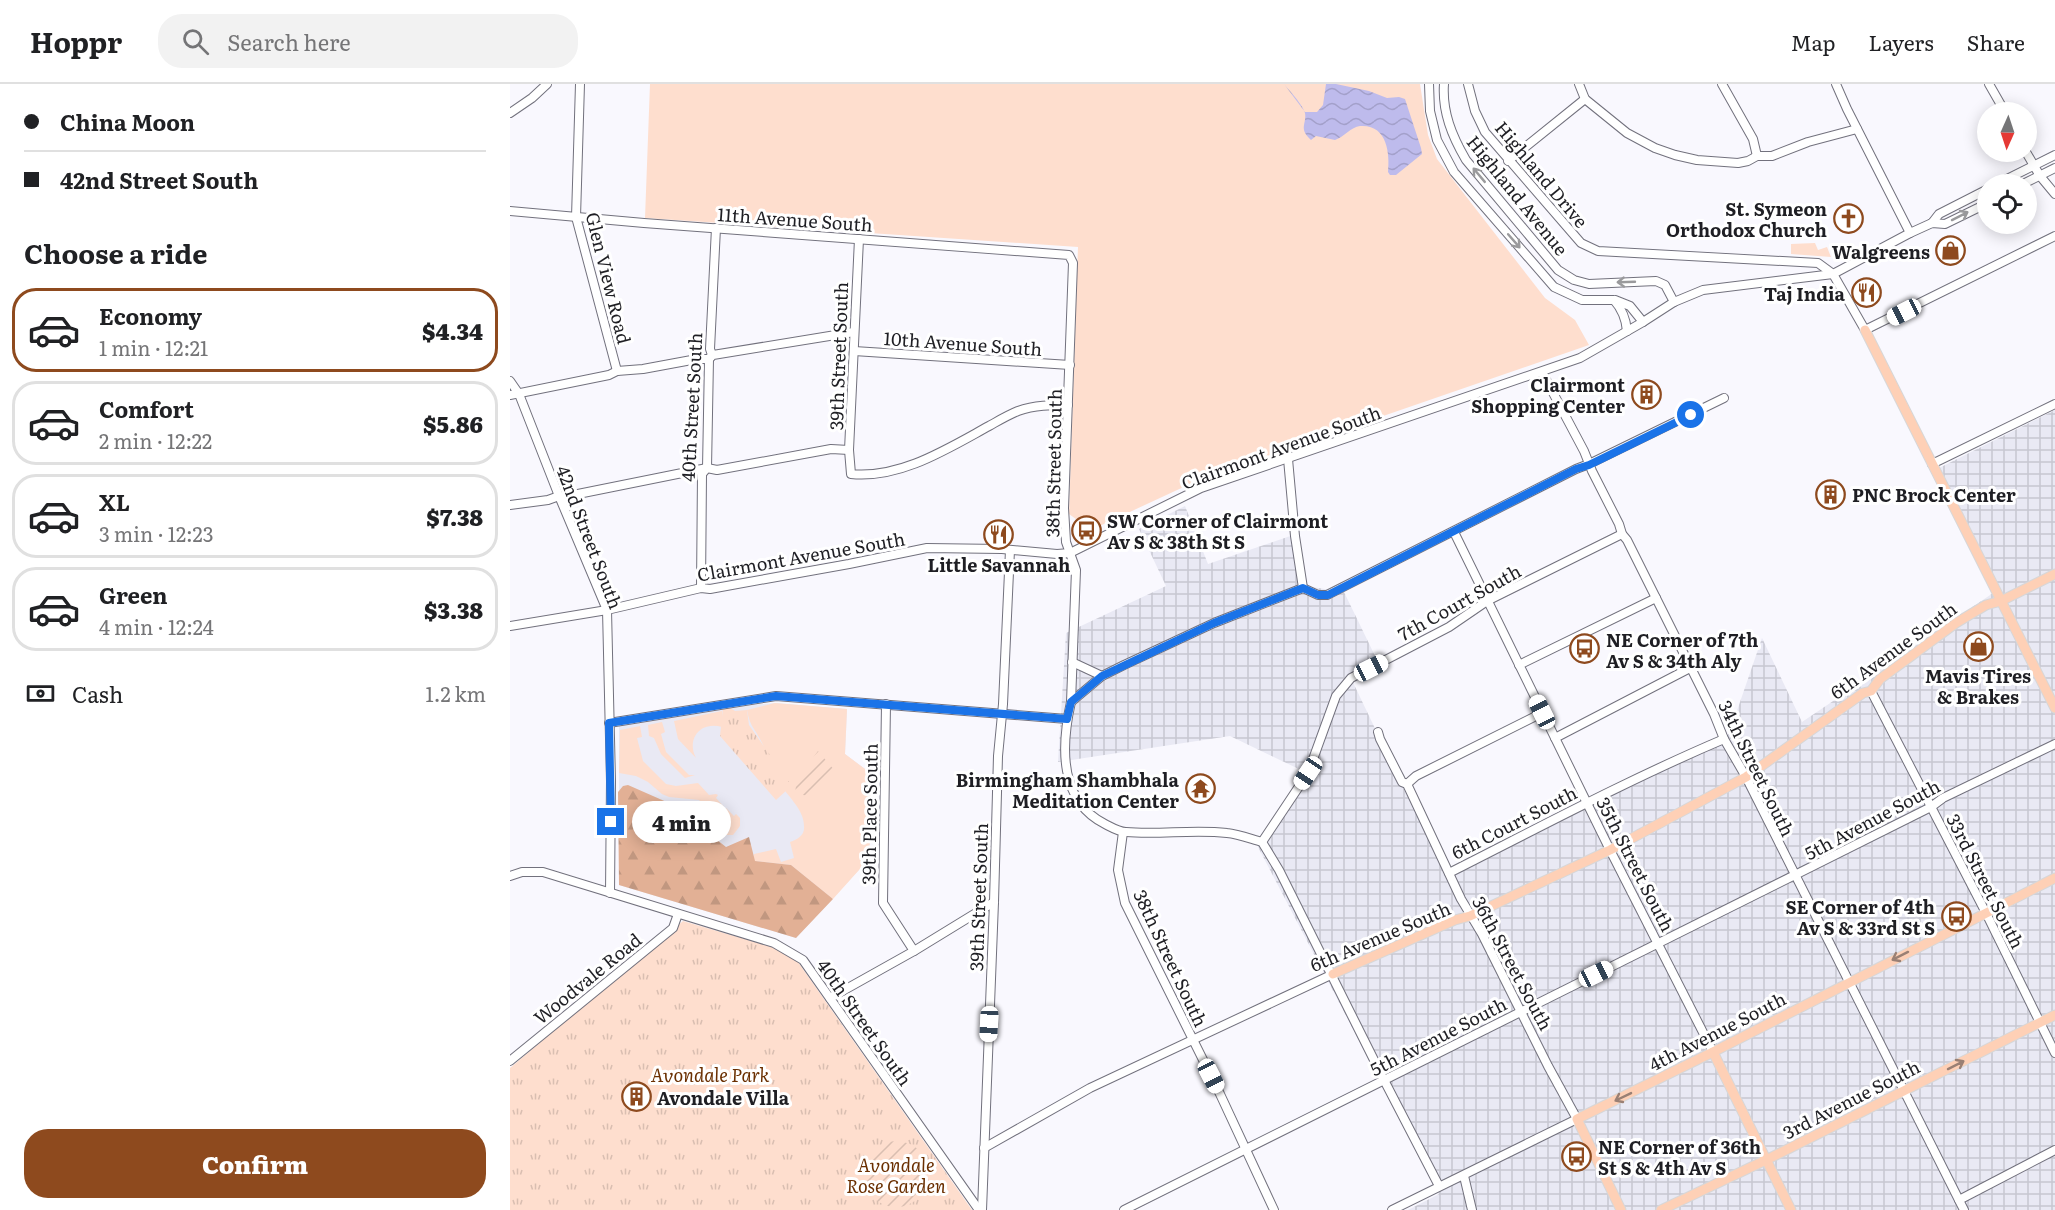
<!DOCTYPE html>
<meta charset="utf-8">
<style>
:root{--surface:#fff;--page:#f2f2f2;--text:#202124;--muted:#757577;--line:#e0e0e0;--accent:#8e4a1e}
body{margin:0;font-family:Literata,serif;background:var(--page);color:var(--text);height:100vh;display:flex;flex-direction:column;font-size:22px;white-space:nowrap}
*{box-sizing:border-box;margin:0}
p{font-size:20px;color:var(--muted)}
.icon{flex:none;width:33px;height:33px;fill:none;stroke:currentColor;stroke-width:2;stroke-linecap:round;stroke-linejoin:round}
.map{position:relative;flex:1;overflow:hidden}
.drawer{display:flex;flex-direction:column;background:var(--surface);width:510px}
.drawer>*{flex:none}
.banner{display:grid;align-content:center;height:132px;padding:0 24px;background:var(--surface)}
.needle{width:39px;rotate:183deg}
.buttons{position:absolute;left:1467px;top:18px;display:grid;gap:12px}
.buttons a{display:grid;place-items:center;width:60px;height:60px;border-radius:50%;background:var(--surface);box-shadow:0 3px 15px #0003;font-size:30px}
.end{position:absolute;width:27px;height:27px;margin:-14px;border:8px solid #1a73e8;background:#fff;box-shadow:0 0 0 3px #fff}
.from{border-radius:50%}
.bubble{position:absolute;height:42px;border-radius:21px;background:var(--surface);box-shadow:0 3px 15px #0003;font-size:20px;font-weight:800;line-height:42px;text-align:center}
.car{position:absolute;width:18px;height:36px;margin:-18px -9px;border-radius:8px;box-shadow:0 0 4px 2px #0007;background:linear-gradient(#fff 24%,#345 0 40%,#fff 0 76%,#345 0 86%,#fff 0)}
.banner b{display:flex;align-items:center;gap:21px;height:57px;font-size:22px}
.banner b+b{border-top:2px solid var(--line)}
.banner i{width:15px;height:15px;background:var(--text)}
ul{padding:0;list-style:none}
li{display:flex;align-items:center;gap:18px;height:84px;margin:0 12px 9px;padding:0 12px;border:3px solid var(--line);border-radius:24px}
li div{flex:1}
li b{display:block;font-size:22px}
li em{font-style:normal;font-weight:800}
li.on{border-color:var(--accent)}
li>.icon{width:54px;height:54px;stroke-width:1.5}
h2{padding:0 24px;font-size:27px;line-height:72px}
.pay{display:flex;align-items:center;gap:15px;height:66px;padding:0 24px;font-size:22px}
.pay p{margin-inline-start:auto}
.action{display:flex;gap:12px;margin-top:auto;padding:12px 24px}
.action a{flex:1;height:69px;border-radius:24px;background:var(--accent);color:#fff;font-size:24px;font-weight:800;line-height:69px;text-align:center}
header{display:flex;align-items:center;gap:36px;box-sizing:border-box;height:84px;padding:0 30px;background:var(--surface);border-bottom:2px solid var(--line)}
header strong{font-size:28px}
nav{display:flex;gap:33px;margin-inline-start:auto;font-size:21px}
.search{width:420px;height:54px;background:var(--page);display:flex;align-items:center;gap:15px;box-sizing:border-box;padding:0 21px;border-radius:24px;color:var(--muted);font-size:22px}
main{display:flex;flex:1;min-height:0}
.map>svg:first-child{display:block}
.built{fill:#e9e9f4}
.industrial{fill:url(#industrial-grid)}
.grass{fill:#fedece}
.forest{fill:url(#forest-firs)}
.park{fill:url(#park-tufts)}
.garden{fill:url(#garden-furrows)}
.water{fill:url(#water-waves)}
.lines{fill:none;stroke-linecap:round;stroke-linejoin:round}
.minor-casing{stroke:#72717d;stroke-width:10}
.major-casing{stroke:#d7d7d8;stroke-width:11}
.minor{stroke:#fff;stroke-width:8}
.major{stroke:#fed0b6;stroke-width:9}
.oneway{stroke:#9a9a9c}
.oneway2{stroke:#9a8074}
.route{stroke:#1a73e8;stroke-width:8}
.labels{text-anchor:middle;dominant-baseline:central;stroke-width:6;stroke-linejoin:round;paint-order:stroke}
.street-label{font-size:18px;fill:#1f1f24;stroke:#fff}
.poi-label{font-size:18px;font-weight:bold;fill:#1f1f24;stroke:#fff;text-anchor:end}
.park-label{font-size:18px;font-style:italic;fill:#6a2f01;stroke:#fff}
</style>
<header>
<strong>Hoppr</strong>
<div class="search"><svg class="icon" aria-label="search" viewBox="0 0 24 24"><circle cx="10" cy="10" r="6"/><path d="M15 15l6 6"/></svg>Search here</div>
<nav><a>Map</a><a>Layers</a><a>Share</a></nav>
</header>
<main>
<section class="drawer">
<div class="banner">
<b><i class="from"></i>China Moon</b>
<b><i></i>42nd Street South</b>
</div>
<h2>Choose a ride</h2>
<ul>
<li class="on"><svg class="icon" aria-label="car" viewBox="0 0 24 24"><path d="M5 17H2v-5l4-1 3-4h7l3 4 3 1v5h-3M9 17h6M6 11h13"/><circle cx="7" cy="17" r="2"/><circle cx="17" cy="17" r="2"/></svg><div><b>Economy</b><p>1 min · 12:21</p></div><em>$4.34</em></li>
<li><svg class="icon" aria-label="car" viewBox="0 0 24 24"><path d="M5 17H2v-5l4-1 3-4h7l3 4 3 1v5h-3M9 17h6M6 11h13"/><circle cx="7" cy="17" r="2"/><circle cx="17" cy="17" r="2"/></svg><div><b>Comfort</b><p>2 min · 12:22</p></div><em>$5.86</em></li>
<li><svg class="icon" aria-label="car" viewBox="0 0 24 24"><path d="M5 17H2v-5l4-1 3-4h7l3 4 3 1v5h-3M9 17h6M6 11h13"/><circle cx="7" cy="17" r="2"/><circle cx="17" cy="17" r="2"/></svg><div><b>XL</b><p>3 min · 12:23</p></div><em>$7.38</em></li>
<li><svg class="icon" aria-label="car" viewBox="0 0 24 24"><path d="M5 17H2v-5l4-1 3-4h7l3 4 3 1v5h-3M9 17h6M6 11h13"/><circle cx="7" cy="17" r="2"/><circle cx="17" cy="17" r="2"/></svg><div><b>Green</b><p>4 min · 12:24</p></div><em>$3.38</em></li>
</ul>
<div class="pay"><svg class="icon" aria-label="cash" viewBox="0 0 24 24"><path d="M3 7h18v10H3z"/><circle cx="12" cy="12" r="2"/></svg>Cash<p>1.2 km</p></div>
<div class="action"><a>Confirm</a></div>
</section>
<div class="map">
<svg width="1545" height="1126" viewBox="0 0 1545 1126">
<defs>
<pattern id="industrial-grid" width="8" height="8" patternUnits="userSpaceOnUse" patternTransform="scale(1.5)"><rect width="8" height="8" fill="#e9e9f4"/><path d="M0 4h8M4 0v8" fill="none" stroke="#c7c7d1"/></pattern>
<pattern id="forest-firs" width="22" height="20" patternUnits="userSpaceOnUse" patternTransform="scale(1.5)"><rect width="22" height="20" fill="#e2b095"/><path d="M5 1l3.5 6h-7zM16 11l3.5 6h-7z" fill="#c19780"/></pattern>
<pattern id="park-tufts" width="24" height="20" patternUnits="userSpaceOnUse" patternTransform="scale(1.5)"><rect width="24" height="20" fill="#fedece"/><path d="M3 7l-1-3M5 7V3M7 7l1-3M15 17l-1-3M17 17v-4M19 17l1-3" fill="none" stroke="#d9beb1"/></pattern>
<pattern id="garden-furrows" width="10" height="10" patternUnits="userSpaceOnUse" patternTransform="scale(1.5)"><rect width="10" height="10" fill="#fedece"/><path d="M-1 1l2-2M0 10L10 0M9 11l2-2" fill="none" stroke="#d9beb1"/></pattern>
<pattern id="water-waves" width="16" height="10" patternUnits="userSpaceOnUse" patternTransform="scale(1.5)"><rect width="16" height="10" fill="#bebbec"/><path d="M0 5q4-4 8 0t8 0" fill="none" stroke="#a3a0ca"/></pattern>
</defs>
<rect width="100%" height="100%" fill="#f9f8fe"/>
<path class="built" d="M265,619L337,625L335,670L367,694L358,776L286,854L109,801V639L213,623Z"/>
<path class="industrial" d="M1545,326V1126H898L929,1110L748,763L795,688L720,652L548,678L556,549L656,502L629,445L675,422L698,480L789,449L796,502L834,508L867,576L839,590L936,793L1219,650L1252,554L1292,638L1489,505L1429,384Z"/>
<g class="grass">
<path d="M140,0H910L918,51L927,75L1035,214L1065,236L1079,261L693,394L581,446L559,430L568,163L135,134Z"/>
<path d="M1305,159L1308,166L1317,163L1321,173L1281,170V160Z"/>
<path d="M265,619L337,625L335,670L367,694L358,776L323,815L281,781L244,777V770L266,765L271,778L284,774L280,758C288,755 295,751 294,742C294,725 277,712 269,698C261,685 258,669 250,655C243,642 240,642 237,626Z"/>
<path d="M212,627V643C191,637 176,654 186,674L168,655L164,637Z"/>
<path d="M152,638L155,648L151,650L156,668L179,691H185L175,694L151,670L144,654L139,652L138,641Z"/>
<path d="M130,642L132,653L127,654L133,677L156,700L166,702L188,699L199,711L206,710L208,711L206,714L214,723L205,732L189,716L159,713L152,710L138,698L126,692L109,689L110,646Z"/>
<path d="M216,724L224,732L226,730L230,734V742L223,751H215L219,748L206,734Z"/>
</g>
<path class="forest" d="M118,701L177,727L202,752L216,763L239,753L245,777L281,781L323,815L286,854L109,801L108,708L113,702Z"/>
<g class="park">
<path d="M213,623H219L225,627L237,626L239,641L260,671L277,706L266,716L210,652Z"/>
<path d="M173,837L265,864L288,878L462,1126H0V984Z"/>
</g>
<g class="garden">
<path d="M308,667L326,688L301,712L285,710L286,701H278V697H286Z"/>
<circle cx="386" cy="1090" r="33"/>
</g>
<path class="water" d="M774,0L795,28H807L813,21L816,0H826L859,7L877,14L889,13L895,15L911,64L912,70L886,91H880L878,88C880,69 877,40 850,42C841,43 834,53 825,56L806,52L801,56C788,44 797,40 795,29C793,21 779,6 774,0Z"/>
<g class="lines">
<defs>
<g id="minor">
<path d="M70,0L66,133L107,287"/>
<path d="M919,0L920,27L927,56L944,88L1044,203L1072,216H1104C1112,225 1116,234 1117,247"/>
<path d="M934,0C932,28 942,52 956,76L1048,186L1064,196L1079,200L1146,197L1155,201L1164,218"/>
<path d="M958,0L965,27L975,48L1071,159L1088,167L1308,179L1323,190L1355,246L1545,152"/>
<path d="M1069,0L1075,15L1117,49L1145,64L1165,71L1187,76L1228,79L1238,77L1247,72H1262L1298,58L1347,45"/>
<path d="M1212,0L1243,55L1247,72"/>
<path d="M1326,0L1337,25L1400,149"/>
<path d="M1479,0L1495,28"/>
<path d="M0,29L22,14L37,0"/>
<path d="M1516,68L1530,92L1545,110"/>
<path d="M998,77L1075,15"/>
<path d="M1487,100L1545,71"/>
<path d="M1513,100L1545,84"/>
<path d="M0,127L134,139L559,171L563,179L554,424L556,458L566,486L561,618C551,662 549,717 595,740C601,743 609,748 616,748C649,751 683,745 717,749C728,750 741,755 752,758L769,786L874,996L929,1102"/>
<path d="M1422,139L1429,130L1478,105"/>
<path d="M349,155L339,366L341,390C390,395 437,365 479,342C488,337 498,331 508,327C525,321 541,321 558,321"/>
<path d="M1105,216L1120,222L1133,238"/>
<path d="M344,267L560,281"/>
<path d="M1032,288L1074,367L1082,387L1109,440L1112,450L1117,456L1204,630L1214,655L1236,693L1454,1126"/>
<path d="M0,297L9,310L49,412L97,526L101,697L100,809"/>
<path d="M0,311L99,291L107,287L133,285L187,275H199L203,271L344,248"/>
<path d="M778,375L785,452L793,504"/>
<path d="M1422,380L1545,320"/>
<path d="M0,421L38,416L49,412L54,415L63,411L197,384L207,386L321,365L339,366"/>
<path d="M944,448L1100,766L1203,968"/>
<path d="M191,504L192,390L197,384L199,275L202,271L200,265L206,144"/>
<path d="M0,542L97,526L191,504L200,505L339,480L417,464L492,465L547,470L560,469L691,404L1070,274L1133,238L1164,218L1193,206L1323,190L1400,149L1422,139L1435,140L1478,119"/>
<path d="M562,578L592,592"/>
<path d="M1009,581L1146,514"/>
<path d="M1361,607L1476,829L1545,969"/>
<path d="M561,618L592,592L614,581L704,539L793,504L808,511H817L1066,385L1079,380L1214,314"/>
<path d="M376,620L373,819L404,867"/>
<path d="M99,639L266,612L557,635"/>
<path d="M868,648L870,655L892,698L897,700L951,815L972,850L1038,982L1067,1035L882,1126"/>
<path d="M1045,654L1180,584"/>
<path d="M897,700L906,692L1032,629"/>
<path d="M613,748L608,786L615,819L710,1010L764,1126"/>
<path d="M752,758L798,689L826,612L841,594L939,543L977,517L1112,450"/>
<path d="M939,789C1030,743 1120,695 1214,655"/>
<path d="M0,792L12,788H33L264,859L293,876L469,1126"/>
<path d="M320,914L404,867L484,818"/>
<path d="M0,977L163,844L168,830"/>
<path d="M474,1064L580,1004L823,890"/>
<path d="M954,1092L962,1126"/>
<path d="M1449,1116L1545,1066"/>
<path d="M472,1126L484,818L488,672L493,620L500,466"/>
<path d="M614,1126L1421,723L1433,714L1545,660"/>
</g>
<g id="major">
<path d="M1355,246L1545,624"/>
<path d="M823,890L945,836L960,832L1100,766L1236,693L1353,609L1361,607L1370,595L1446,539L1476,521L1491,517L1545,490"/>
<path d="M1203,968L1281,1126"/>
<path d="M1111,1126L1067,1035L1203,968L1545,794"/>
<path d="M1151,1126L1256,1076L1545,931"/>
</g>
</defs>
<use href="#minor" class="minor-casing"/>
<use href="#major" class="major-casing"/>
<use href="#minor" class="minor"/>
<use href="#major" class="major"/>
</g>
<defs><path id="oneway-shaft" d="M-6 0H5M1.5-3L5.5 0L1.5 3" fill="none" stroke-width="1.6" stroke-linecap="round" stroke-linejoin="round" transform="scale(1.5)"/></defs>
<g class="oneway">
<use href="#oneway-shaft" transform="translate(969 91) rotate(-130)"/>
<use href="#oneway-shaft" transform="translate(1450 132) rotate(-27)"/>
<use href="#oneway-shaft" transform="translate(1004 157) rotate(49)"/>
<use href="#oneway-shaft" transform="translate(1116 198) rotate(178)"/>
</g>
<g class="oneway2">
<use href="#oneway-shaft" transform="translate(1390 872) rotate(153)"/>
<use href="#oneway-shaft" transform="translate(1446 981) rotate(-27)"/>
<use href="#oneway-shaft" transform="translate(1113 1013) rotate(154)"/>
</g>
<g class="lines">
<path class="route" d="M101,738L99,639L266,612L557,635L561,618L592,592L704,539L793,504L808,511H818L1066,385L1079,381L1181,331"/>
</g>
<defs>
<symbol id="church-ring" viewBox="-11 -11 22 22"><circle r="9.5" fill="#fff" stroke="#8e4a1e" stroke-width="1.5"/><path d="M-1.2-6h2.4v3.5h3.3v2.4h-3.3V6h-2.4V-.1h-3.3v-2.4h3.3Z" fill="#8e4a1e"/></symbol>
<symbol id="shop-ring" viewBox="-11 -11 22 22"><circle r="9.5" fill="#fff" stroke="#8e4a1e" stroke-width="1.5"/><path d="M-5-2.5h2.3a2.7 3.5 0 0 1 5.4 0H5L5.5 6h-11ZM-1.5-2.5h3a1.5 2.3 0 0 0-3 0Z" fill="#8e4a1e"/></symbol>
<symbol id="restaurant-ring" viewBox="-11 -11 22 22"><circle r="9.5" fill="#fff" stroke="#8e4a1e" stroke-width="1.5"/><path d="M-5-6h1v4h1v-4h1v4h1v-4h1v5L-1.5 .5V6h-2V.5L-5-1ZM5-6V6H3V1.5H1.5Q1.5-4 5-6Z" fill="#8e4a1e"/></symbol>
<symbol id="building-ring" viewBox="-11 -11 22 22"><circle r="9.5" fill="#fff" stroke="#8e4a1e" stroke-width="1.5"/><path d="M-4-6H4V6H1V3H-1V6H-4ZM-2.5-4.3h1.7v1.8h-1.7ZM.8-4.3h1.7v1.8H.8ZM-2.5-1h1.7V.8h-1.7ZM.8-1h1.7V.8H.8Z" fill="#8e4a1e"/></symbol>
<symbol id="bus-ring" viewBox="-11 -11 22 22"><circle r="9.5" fill="#fff" stroke="#8e4a1e" stroke-width="1.5"/><path d="M-5-6H5V4H4V6H2V4H-2V6H-4V4H-5ZM-3.5-4V0h7V-4ZM-3.5 1.2v1.5H-2V1.2ZM2 1.2v1.5H3.5V1.2Z" fill="#8e4a1e"/></symbol>
<symbol id="temple-ring" viewBox="-11 -11 22 22"><circle r="9.5" fill="#fff" stroke="#8e4a1e" stroke-width="1.5"/><path d="M0-6L5-2H3V0L6.5 2.5H4V6H1.5V3h-3V6H-4V2.5H-6.5L-3 0V-2H-5Z" fill="#8e4a1e"/></symbol>
</defs>
<g fill-rule="evenodd">
<use href="#church-ring" x="1322" y="118" width="33" height="33"/>
<use href="#shop-ring" x="1424" y="150" width="33" height="33"/>
<use href="#restaurant-ring" x="1340" y="192" width="33" height="33"/>
<use href="#building-ring" x="1120" y="294" width="33" height="33"/>
<use href="#building-ring" x="1304" y="394" width="33" height="33"/>
<use href="#bus-ring" x="560" y="430" width="33" height="33"/>
<use href="#restaurant-ring" x="472" y="434" width="33" height="33"/>
<use href="#shop-ring" x="1452" y="546" width="33" height="33"/>
<use href="#bus-ring" x="1058" y="548" width="33" height="33"/>
<use href="#temple-ring" x="674" y="688" width="33" height="33"/>
<use href="#bus-ring" x="1430" y="816" width="33" height="33"/>
<use href="#building-ring" x="110" y="996" width="33" height="33"/>
<use href="#bus-ring" x="1050" y="1056" width="33" height="33"/>
</g>
<g class="labels">
<g class="street-label">
<text transform="translate(1032 90) rotate(50)">Highland Drive</text>
<text transform="translate(1008 111) rotate(51)">Highland Avenue</text>
<text transform="translate(285 135) rotate(4)">11th Avenue South</text>
<text transform="translate(99 194) rotate(76)">Glen View Road</text>
<text transform="translate(453 259) rotate(4)">10th Avenue South</text>
<text transform="translate(328 272) rotate(-88)">39th Street South</text>
<text transform="translate(181 323) rotate(-87)">40th Street South</text>
<text transform="translate(771 363) rotate(-20)">Clairmont Avenue South</text>
<text transform="translate(543 379) rotate(-89)">38th Street South</text>
<text transform="translate(80 453) rotate(69)">42nd Street South</text>
<text transform="translate(291 472) rotate(-10)">Clairmont Avenue South</text>
<text transform="translate(949 518) rotate(-29)">7th Court South</text>
<text transform="translate(1383 566) rotate(-36)">6th Avenue South</text>
<text transform="translate(1247 684) rotate(64)">34th Street South</text>
<text transform="translate(359 730) rotate(-89)">39th Place South</text>
<text transform="translate(1362 735) rotate(-28)">5th Avenue South</text>
<text transform="translate(1004 738) rotate(-27)">6th Court South</text>
<text transform="translate(1126 780) rotate(63)">35th Street South</text>
<text transform="translate(1476 797) rotate(63)">33rd Street South</text>
<text transform="translate(468 813) rotate(-88)">39th Street South</text>
<text transform="translate(870 852) rotate(-23)">6th Avenue South</text>
<text transform="translate(661 874) rotate(65)">38th Street South</text>
<text transform="translate(1003 879) rotate(62)">36th Street South</text>
<text transform="translate(77 894) rotate(-39)">Woodvale Road</text>
<text transform="translate(355 938) rotate(55)">40th Street South</text>
<text transform="translate(1207 947) rotate(-27)">4th Avenue South</text>
<text transform="translate(928 952) rotate(-27)">5th Avenue South</text>
<text transform="translate(1341 1015) rotate(-27)">3rd Avenue South</text>
</g>
<g class="poi-label">
<text x="1317" y="124">St. Symeon<tspan x="1317" dy="21">Orthodox Church</tspan></text>
<text x="1420" y="167">Walgreens</text>
<text x="1335" y="209">Taj India</text>
<text x="1115" y="300">Clairmont<tspan x="1115" dy="21">Shopping Center</tspan></text>
<text x="1342" y="410" text-anchor="start">PNC Brock Center</text>
<text x="597" y="436" text-anchor="start">SW Corner of Clairmont<tspan x="597" dy="21">Av S &amp; 38th St S</tspan></text>
<text x="489" y="480" text-anchor="middle">Little Savannah</text>
<text x="1096" y="555" text-anchor="start">NE Corner of 7th<tspan x="1096" dy="21">Av S &amp; 34th Aly</tspan></text>
<text x="1468" y="591" text-anchor="middle">Mavis Tires<tspan x="1468" dy="21">&amp; Brakes</tspan></text>
<text x="669" y="695">Birmingham Shambhala<tspan x="669" dy="21">Meditation Center</tspan></text>
<text x="1425" y="822">SE Corner of 4th<tspan x="1425" dy="21">Av S &amp; 33rd St S</tspan></text>
<text x="147" y="1013" text-anchor="start">Avondale Villa</text>
<text x="1088" y="1062" text-anchor="start">NE Corner of 36th<tspan x="1088" dy="21">St S &amp; 4th Av S</tspan></text>
</g>
<g class="park-label">
<text x="200" y="990">Avondale Park</text>
<text x="386" y="1080">Avondale<tspan x="386" dy="21">Rose Garden</tspan></text>
</g>
</g>
</svg>
<div class="buttons">
<a><svg class="needle" viewBox="-14 -14 28 28"><path d="M0-13l5 13h-10z" fill="#e53935"/><path d="M0 13l5-13h-10z" fill="#757577"/></svg></a>
<a><svg class="icon" aria-label="locate" viewBox="0 0 24 24"><circle cx="12" cy="12" r="6"/><path d="M12 2v4M12 18v4M2 12h4M18 12h4"/></svg></a>
</div>
<i class="end from" style="left:1181px;top:331px"></i>
<i class="end" style="left:101px;top:738px"></i>
<div class="bubble" style="left:122px;top:717px;width:99px">4 min</div>
<i class="car" style="left:1394px;top:228px;rotate:243deg"></i>
<i class="car" style="left:861px;top:584px;rotate:63deg"></i>
<i class="car" style="left:1032px;top:628px;rotate:334deg"></i>
<i class="car" style="left:798px;top:689px;rotate:214deg"></i>
<i class="car" style="left:1086px;top:890px;rotate:64deg"></i>
<i class="car" style="left:479px;top:940px;rotate:183deg"></i>
<i class="car" style="left:701px;top:992px;rotate:153deg"></i>
</div>
</main>
